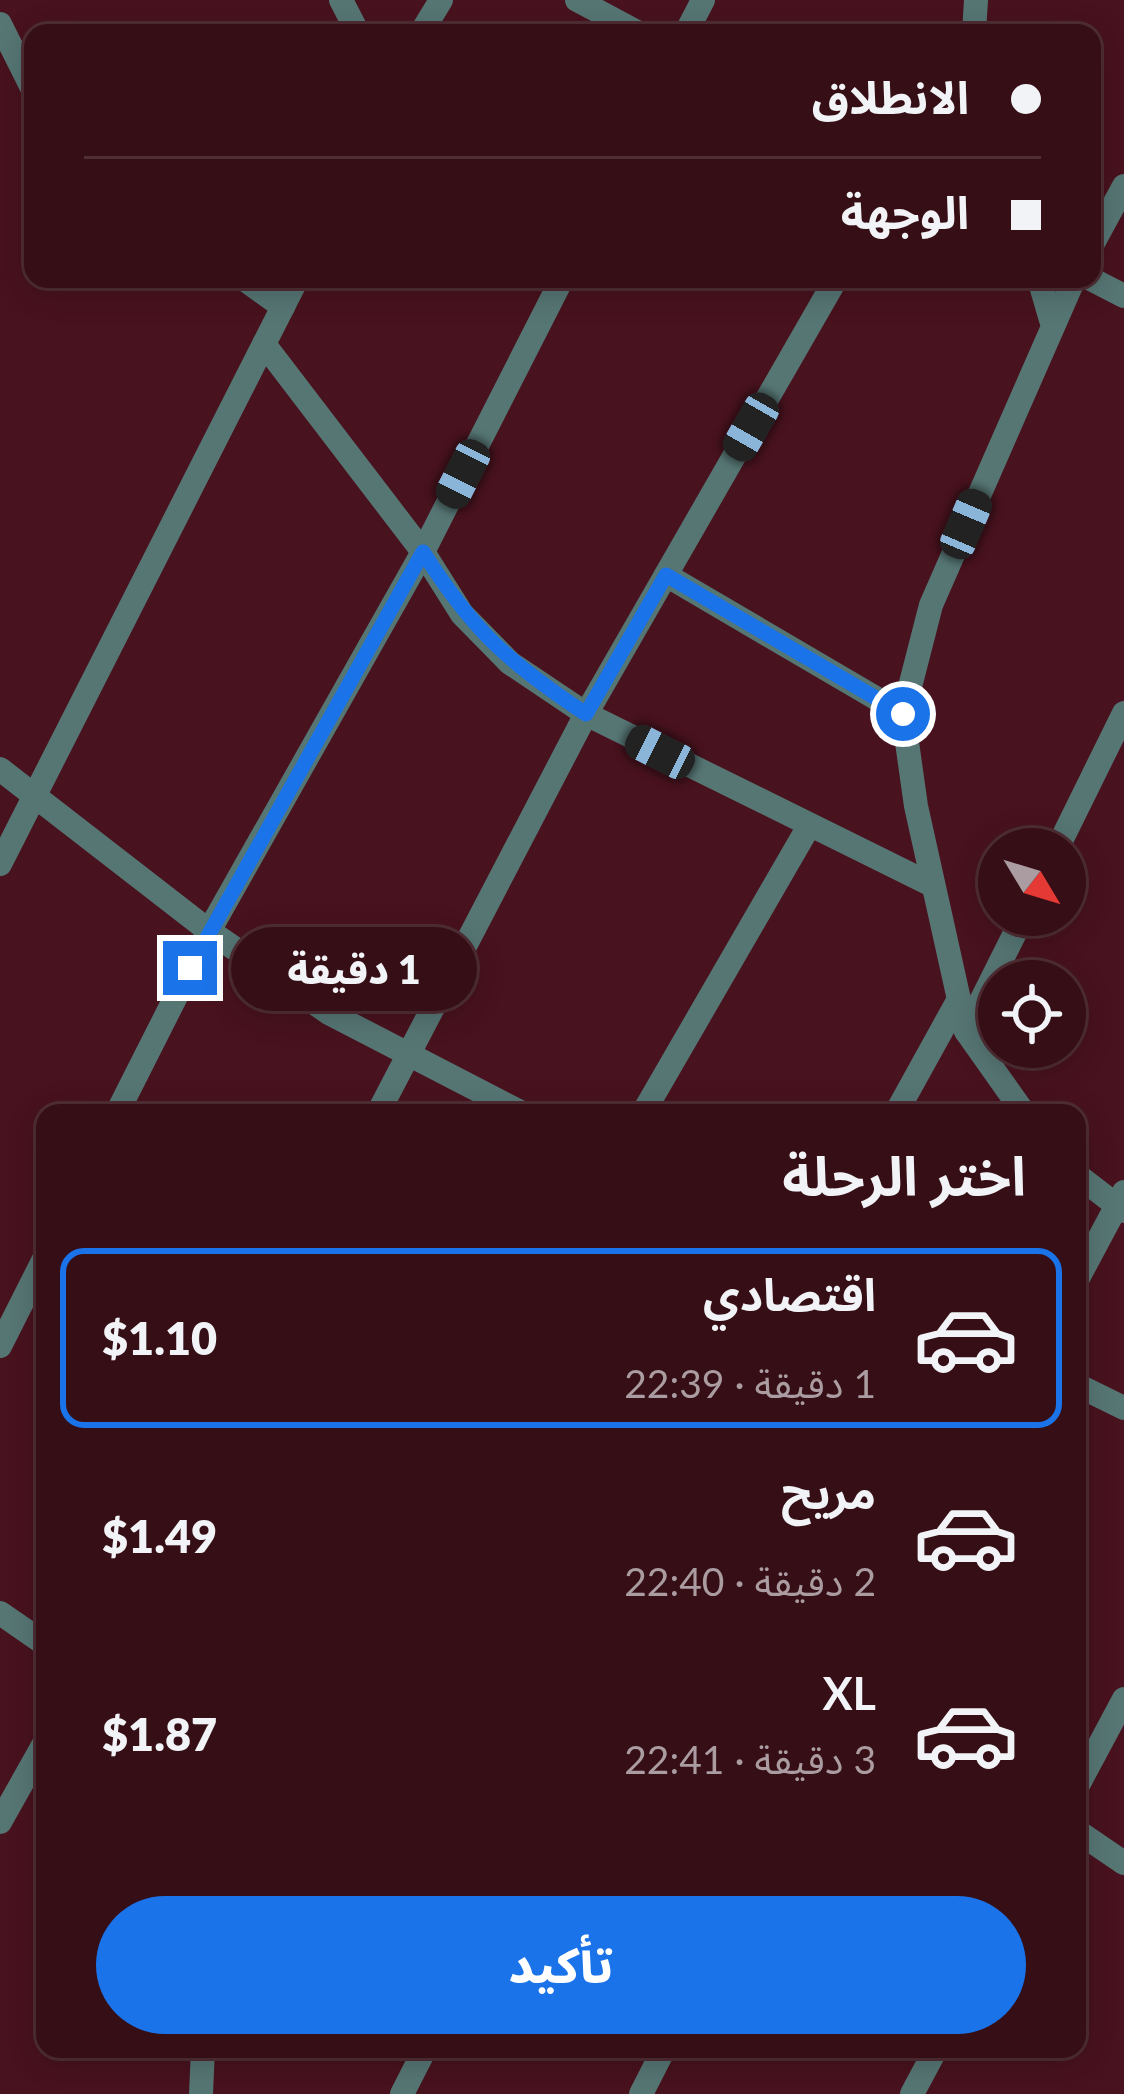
<!DOCTYPE html>
<html lang="ar">
<meta charset="utf-8">
<style>
:root{--surface:#360e16;--page:#411c23;--text:#f1f3f6;--muted:#aa9ca1;--line:#502e35;--accent:#1a73e8}
body{margin:0;font-family:Lato,"Noto Sans Arabic",sans-serif;background:var(--page);color:var(--text);direction:rtl;height:100vh;display:flex;flex-direction:column;font-size:45px;white-space:nowrap}
*{box-sizing:border-box;margin:0}
p{font-size:39px;color:var(--muted)}
.icon{flex:none;width:66px;height:66px;fill:none;stroke:currentColor;stroke-width:2;stroke-linecap:round;stroke-linejoin:round}
.map{position:relative;flex:1;overflow:hidden;direction:ltr}
.details{position:absolute;left:36px;top:1104px;width:1050px;height:954px;display:flex;flex-direction:column;background:var(--surface);border-radius:24px;box-shadow:0 6px 30px #0003,0 0 0 3px var(--line);direction:rtl}
.details>*{flex:none}
.top-card{position:absolute;left:24px;top:24px;width:1077px;height:264px;border-radius:24px;box-shadow:0 6px 30px #0003,0 0 0 3px var(--line);direction:rtl;display:grid;align-content:center;height:264px;padding:0 60px;background:var(--surface)}
.needle{width:78px;rotate:128deg}
.fabs{position:absolute;left:978px;top:828px;display:grid;gap:24px}
.fabs a{display:grid;place-items:center;width:108px;height:108px;border-radius:50%;background:var(--surface);box-shadow:0 6px 30px #0003,0 0 0 3px var(--line);font-size:60px}
.end{position:absolute;width:54px;height:54px;margin:-27px;border:15px solid #1a73e8;background:#fff;box-shadow:0 0 0 6px #fff}
.from{border-radius:50%}
.bubble{position:absolute;height:84px;border-radius:42px;background:var(--surface);box-shadow:0 6px 30px #0003,0 0 0 3px var(--line);font-size:39px;font-weight:800;line-height:84px;text-align:center;direction:rtl}
.car{position:absolute;width:36px;height:72px;margin:-36px -18px;border-radius:15px;box-shadow:0 0 9px 3px #0007;background:linear-gradient(#222 24%,#8ab4d8 0 40%,#222 0 76%,#8ab4d8 0 86%,#222 0)}
.top-card b{display:flex;align-items:center;gap:42px;height:114px;font-size:45px}
.top-card b+b{border-top:3px solid var(--line)}
.top-card i{width:30px;height:30px;background:var(--text)}
ul{padding:0;list-style:none}
li{display:flex;align-items:center;gap:36px;height:180px;margin:0 24px 18px;padding:0 36px;border:6px solid transparent;border-radius:24px}
li div{flex:1}
li b{display:block;font-size:45px}
li em{font-style:normal;font-weight:800}
li.active{border-color:var(--accent)}
li>.icon{width:108px;height:108px;stroke-width:1.5}
h2{padding:0 60px;font-size:54px;line-height:144px}
.button{display:flex;gap:24px;margin-top:auto;padding:24px 60px}
.button a{flex:1;height:138px;border-radius:72px;background:var(--accent);color:#fff;font-size:48px;font-weight:800;line-height:138px;text-align:center}
.map>svg:first-child{display:block}
.lines{fill:none;stroke-linecap:round;stroke-linejoin:round}
.minor{stroke:#567674;stroke-width:24}
.tertiary{stroke:#567674;stroke-width:24}
.route{stroke:#1a73e8;stroke-width:15}
</style>
<div class="map">
<svg width="1124" height="2094" viewBox="0 0 1124 2094">
<rect width="100%" height="100%" fill="#48121e"/>
<g class="lines">
<g class="minor">
<path d="M341,0L358,33"/>
<path d="M577,0L639,33"/>
<path d="M0,24L33,90"/>
<path d="M421,33L441,0"/>
<path d="M686,33L703,0"/>
<path d="M974,33L976,0"/>
<path d="M1092,245L1124,186"/>
<path d="M244,279L283,307"/>
<path d="M1039,279L1051,320"/>
<path d="M1091,279L1124,296"/>
<path d="M264,344L423,552L462,614L510,663L586,714L932,885"/>
<path d="M666,575L903,714"/>
<path d="M0,769L209,931L329,1013L522,1113"/>
<path d="M1057,849L1124,713"/>
<path d="M0,864L297,279"/>
<path d="M966,1031L1024,915"/>
<path d="M117,1113L209,931L423,552L562,279"/>
<path d="M378,1113L586,714L836,279"/>
<path d="M643,1113L809,826"/>
<path d="M896,1113L959,999"/>
<path d="M1024,1113L966,1031L916,806L903,714L931,605L1074,279"/>
<path d="M1077,1175L1124,1211"/>
<path d="M1077,1280L1124,1192"/>
<path d="M0,1346L45,1257"/>
<path d="M1077,1385L1124,1408"/>
<path d="M0,1613L45,1644"/>
<path d="M0,1822L45,1742"/>
<path d="M1077,1831L1124,1863"/>
<path d="M201,2094L203,2049"/>
<path d="M402,2094L425,2049"/>
<path d="M641,2094L664,2049"/>
</g>
<g class="tertiary">
<path d="M1077,1787L1124,1699"/>
<path d="M912,2094L936,2049"/>
</g>
</g>
<g class="lines">
<path class="route" d="M190,968L423,552C474,632 508,662 586,714L666,575L903,714"/>
</g>
</svg>
<div class="fabs">
<a><svg class="needle" viewBox="-14 -14 28 28"><path d="M0-13l5 13h-10z" fill="#e53935"/><path d="M0 13l5-13h-10z" fill="#aa9ca1"/></svg></a>
<a><svg class="icon" aria-label="locate" viewBox="0 0 24 24"><circle cx="12" cy="12" r="6"/><path d="M12 2v4M12 18v4M2 12h4M18 12h4"/></svg></a>
</div>
<i class="end from" style="left:903px;top:714px"></i>
<i class="end" style="left:190px;top:968px"></i>
<div class="bubble" style="left:231px;top:927px;width:246px">1 دقيقة</div>
<i class="car" style="left:751px;top:427px;rotate:210deg"></i>
<i class="car" style="left:463px;top:474px;rotate:207deg"></i>
<i class="car" style="left:966px;top:524px;rotate:23deg"></i>
<i class="car" style="left:660px;top:752px;rotate:297deg"></i>
<div class="top-card">
<b><i class="from"></i>الانطلاق</b>
<b><i></i>الوجهة</b>
</div>
<section class="details">
<h2>اختر الرحلة</h2>
<ul>
<li class="active"><svg class="icon" aria-label="car" viewBox="0 0 24 24"><path d="M5 17H2v-5l4-1 3-4h7l3 4 3 1v5h-3M9 17h6M6 11h13"/><circle cx="7" cy="17" r="2"/><circle cx="17" cy="17" r="2"/></svg><div><b>اقتصادي</b><p>1 دقيقة · 22:39</p></div><em>$1.10</em></li>
<li><svg class="icon" aria-label="car" viewBox="0 0 24 24"><path d="M5 17H2v-5l4-1 3-4h7l3 4 3 1v5h-3M9 17h6M6 11h13"/><circle cx="7" cy="17" r="2"/><circle cx="17" cy="17" r="2"/></svg><div><b>مريح</b><p>2 دقيقة · 22:40</p></div><em>$1.49</em></li>
<li><svg class="icon" aria-label="car" viewBox="0 0 24 24"><path d="M5 17H2v-5l4-1 3-4h7l3 4 3 1v5h-3M9 17h6M6 11h13"/><circle cx="7" cy="17" r="2"/><circle cx="17" cy="17" r="2"/></svg><div><b>XL</b><p>3 دقيقة · 22:41</p></div><em>$1.87</em></li>
</ul>
<div class="button"><a>تأكيد</a></div>
</section>
</div>
